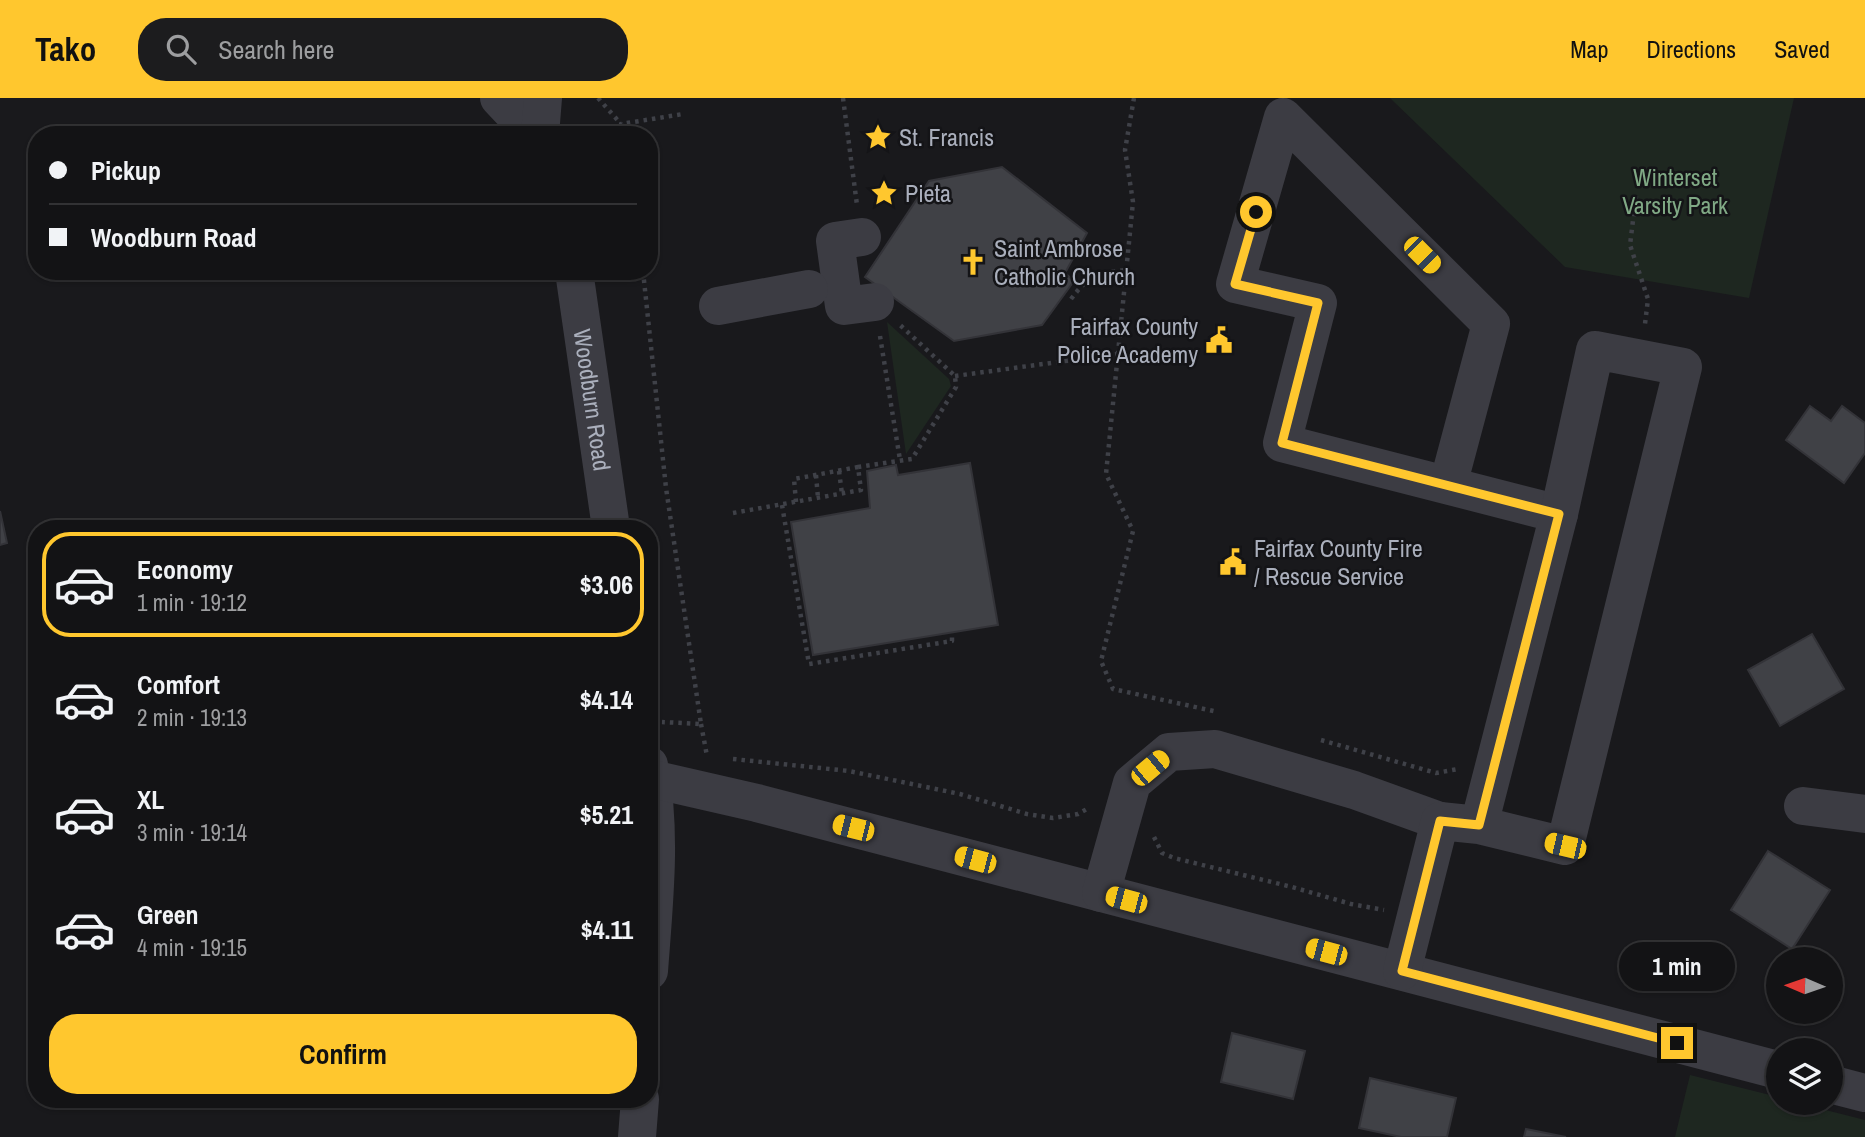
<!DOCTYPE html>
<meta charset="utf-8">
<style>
:root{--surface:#131315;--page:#1c1c1e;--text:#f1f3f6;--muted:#9d9ea0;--line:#323234;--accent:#ffc72e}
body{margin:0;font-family:"Archivo Narrow",sans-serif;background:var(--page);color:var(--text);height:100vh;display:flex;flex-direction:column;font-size:26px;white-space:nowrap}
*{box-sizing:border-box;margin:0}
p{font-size:23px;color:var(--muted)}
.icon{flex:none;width:38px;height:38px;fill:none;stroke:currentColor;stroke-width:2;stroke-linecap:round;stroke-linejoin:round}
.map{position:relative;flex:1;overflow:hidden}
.panel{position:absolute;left:28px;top:422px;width:630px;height:588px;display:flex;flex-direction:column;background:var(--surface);border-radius:28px;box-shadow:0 2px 5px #0004,0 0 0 2px var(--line)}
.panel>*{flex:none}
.top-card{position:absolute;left:28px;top:28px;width:630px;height:154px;border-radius:28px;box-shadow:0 2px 5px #0004,0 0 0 2px var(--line);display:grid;align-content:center;height:154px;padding:0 21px;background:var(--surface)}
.needle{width:46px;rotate:272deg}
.buttons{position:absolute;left:1766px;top:849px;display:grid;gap:14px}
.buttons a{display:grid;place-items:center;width:77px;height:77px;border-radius:50%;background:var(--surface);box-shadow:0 2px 5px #0004,0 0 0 2px var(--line);font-size:35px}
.end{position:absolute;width:32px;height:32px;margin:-16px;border:9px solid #ffc72e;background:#111;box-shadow:0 0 0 4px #111}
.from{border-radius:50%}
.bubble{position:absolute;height:49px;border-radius:24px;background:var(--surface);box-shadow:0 2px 5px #0004,0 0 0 2px var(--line);font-size:23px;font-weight:700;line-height:49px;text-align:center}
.car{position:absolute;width:21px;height:42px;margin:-21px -10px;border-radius:9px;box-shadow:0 0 5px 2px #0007;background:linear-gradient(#f5c518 24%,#345 0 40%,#f5c518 0 76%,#345 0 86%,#f5c518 0)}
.top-card b{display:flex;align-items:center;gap:24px;height:66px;font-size:26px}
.top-card b+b{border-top:2px solid var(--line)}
.top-card i{width:18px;height:18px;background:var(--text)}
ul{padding:12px 0 0;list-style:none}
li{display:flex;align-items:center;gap:21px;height:105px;margin:0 14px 10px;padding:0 7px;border:4px solid transparent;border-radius:28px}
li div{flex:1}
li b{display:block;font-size:26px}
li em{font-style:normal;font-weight:700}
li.on{border-color:var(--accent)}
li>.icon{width:63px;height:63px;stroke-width:1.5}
.primary-button{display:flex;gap:14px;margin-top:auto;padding:14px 21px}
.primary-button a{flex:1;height:80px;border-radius:28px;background:var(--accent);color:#111;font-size:28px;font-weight:700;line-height:80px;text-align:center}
header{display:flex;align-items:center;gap:42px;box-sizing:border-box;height:98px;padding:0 35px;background:var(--accent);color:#111}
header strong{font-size:33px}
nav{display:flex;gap:38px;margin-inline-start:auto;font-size:24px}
.search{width:490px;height:63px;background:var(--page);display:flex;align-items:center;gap:18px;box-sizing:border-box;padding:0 24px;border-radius:28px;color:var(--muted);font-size:26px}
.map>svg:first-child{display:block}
.green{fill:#1e2720}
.building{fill:#404146;stroke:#333338;stroke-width:2}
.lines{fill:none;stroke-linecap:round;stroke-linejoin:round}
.path{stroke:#3f4148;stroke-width:4.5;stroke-dasharray:3.5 5;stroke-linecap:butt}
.minor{stroke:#3c3c43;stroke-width:38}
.route{stroke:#ffc72e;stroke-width:9}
.labels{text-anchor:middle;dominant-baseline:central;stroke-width:5;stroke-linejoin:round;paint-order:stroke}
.poi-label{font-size:24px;fill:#aaafbc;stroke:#141417;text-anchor:start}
.park-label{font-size:24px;fill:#80a985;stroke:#141417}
.street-label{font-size:24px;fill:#aaafbc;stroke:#141417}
</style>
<header>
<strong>Tako</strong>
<div class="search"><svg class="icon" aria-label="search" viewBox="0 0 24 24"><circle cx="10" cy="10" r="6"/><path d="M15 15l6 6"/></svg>Search here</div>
<nav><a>Map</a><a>Directions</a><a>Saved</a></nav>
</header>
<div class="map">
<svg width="1865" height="1039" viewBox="0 0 1865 1039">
<rect width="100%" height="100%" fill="#19191c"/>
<g class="green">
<path d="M1390,0H1794L1749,200L1565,169Z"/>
<path d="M887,224L949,281L951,288L906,356Z"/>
<path d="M1690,977L1778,999V1004L1798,1005L1865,1022V1039H1675Z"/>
</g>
<g class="building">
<path d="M1002,69L1087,135L1065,175L1074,183L1042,227L954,243L865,179L929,83Z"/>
<path d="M1810,308L1831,323L1842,308L1865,325V355L1844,385L1786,342Z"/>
<path d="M970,365L998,527L813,557L791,424L870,410L867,373L896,367L898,377Z"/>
<path d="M0,413L7,445L0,447Z"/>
<path d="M1812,536L1844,591L1780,628L1748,572Z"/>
<path d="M1768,753L1830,792L1792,851L1731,812Z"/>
<path d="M1232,935L1305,953L1293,1001L1221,984Z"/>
<path d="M1370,980L1456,1000L1447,1039H1401L1359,1030Z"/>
<path d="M1526,1031L1566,1039H1524Z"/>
</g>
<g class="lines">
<g class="path">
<path d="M598,0L621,26"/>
<path d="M843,0L857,107"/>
<path d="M1134,0L1125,52L1133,104L1106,376L1133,433L1101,563L1113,591L1218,614"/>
<path d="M623,37L621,26L683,16"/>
<path d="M1636,98L1630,147L1648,201L1645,226"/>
<path d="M643,173L666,390L701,626L662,624"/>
<path d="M1071,201C1090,176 1097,175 1127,172"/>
<path d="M880,238L900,362"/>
<path d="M955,278L1117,256"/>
<path d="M839,373L842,396"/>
<path d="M816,377L818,400"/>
<path d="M796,404L794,381L858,369"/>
<path d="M782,407L809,566L952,543V535"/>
<path d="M733,415L861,392L858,369L912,361L956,289L955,278L899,226"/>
<path d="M701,626L707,658"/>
<path d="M1321,642L1436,675L1458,671"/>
<path d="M733,661L849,673L960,696L1027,716L1053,720L1078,716L1087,711"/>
<path d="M1154,739L1162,755L1174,760L1292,789L1351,806L1384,812"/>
</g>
<g class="minor">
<path d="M499,0L534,37"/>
<path d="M540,37L543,0"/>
<path d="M862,139L835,143L844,208L875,204"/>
<path id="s1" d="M574,173L611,430"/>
<path d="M718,208L809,191"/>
<path d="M1448,387L1491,226L1283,19L1235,186L1318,205L1282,345L1559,416"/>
<path d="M649,667C662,735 654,805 649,873"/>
<path d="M652,681L757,705L1778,972"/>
<path d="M1803,708L1865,716"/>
<path d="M1101,795L1132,685L1169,654L1215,651L1354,692L1440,723"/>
<path d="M1402,873L1440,723L1479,727L1559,416L1595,252L1683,269L1565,748L1479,727"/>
<path d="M1830,986L1865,995"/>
<path d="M637,1039L640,1001"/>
</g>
</g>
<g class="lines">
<path class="route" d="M1256,114L1235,186L1318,205L1282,345L1559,416L1479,727L1440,723L1402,873L1677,945"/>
</g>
<defs>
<symbol id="sight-bare" viewBox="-9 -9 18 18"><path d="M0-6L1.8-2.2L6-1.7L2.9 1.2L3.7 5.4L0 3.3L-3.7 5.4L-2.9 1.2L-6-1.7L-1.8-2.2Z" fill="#ffc72e" stroke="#141417" stroke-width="2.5" paint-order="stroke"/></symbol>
<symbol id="church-bare" viewBox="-9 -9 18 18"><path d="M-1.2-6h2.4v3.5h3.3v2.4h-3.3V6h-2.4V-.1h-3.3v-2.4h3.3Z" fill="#ffc72e" stroke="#141417" stroke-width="2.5" paint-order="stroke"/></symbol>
<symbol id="civic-bare" viewBox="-9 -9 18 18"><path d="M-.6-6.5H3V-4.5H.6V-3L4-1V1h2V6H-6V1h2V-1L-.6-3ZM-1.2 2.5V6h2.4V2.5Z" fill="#ffc72e" stroke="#141417" stroke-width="2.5" paint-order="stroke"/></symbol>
</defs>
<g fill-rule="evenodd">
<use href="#sight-bare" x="859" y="20" width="38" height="38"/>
<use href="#sight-bare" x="865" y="76" width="38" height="38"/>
<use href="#church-bare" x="954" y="145" width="38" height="38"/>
<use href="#civic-bare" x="1200" y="223" width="38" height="38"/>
<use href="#civic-bare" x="1214" y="445" width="38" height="38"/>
</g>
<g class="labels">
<g class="poi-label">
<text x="899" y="39">St. Francis</text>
<text x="905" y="95">Pieta</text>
<text x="994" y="150">Saint Ambrose<tspan x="994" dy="28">Catholic Church</tspan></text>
<text x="1198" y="228" text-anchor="end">Fairfax County<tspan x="1198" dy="28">Police Academy</tspan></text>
<text x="1254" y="450">Fairfax County Fire<tspan x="1254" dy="28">/ Rescue Service</tspan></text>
</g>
<g class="park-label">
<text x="1675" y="79">Winterset<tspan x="1675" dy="28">Varsity Park</tspan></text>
</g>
<g class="street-label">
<text stroke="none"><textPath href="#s1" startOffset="130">Woodburn Road</textPath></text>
</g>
</g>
</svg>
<div class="buttons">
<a><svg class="needle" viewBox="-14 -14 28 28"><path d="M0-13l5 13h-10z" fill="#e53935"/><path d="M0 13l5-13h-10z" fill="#9d9ea0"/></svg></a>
<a><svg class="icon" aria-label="layers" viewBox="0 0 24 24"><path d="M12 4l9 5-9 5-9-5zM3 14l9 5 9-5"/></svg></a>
</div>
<i class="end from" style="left:1256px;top:114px"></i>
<i class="end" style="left:1677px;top:945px"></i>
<div class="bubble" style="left:1619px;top:844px;width:116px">1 min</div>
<i class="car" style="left:1422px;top:157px;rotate:135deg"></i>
<i class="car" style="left:1150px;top:670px;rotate:50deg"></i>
<i class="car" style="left:853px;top:730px;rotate:284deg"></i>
<i class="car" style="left:1565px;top:748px;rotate:283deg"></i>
<i class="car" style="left:975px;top:762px;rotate:285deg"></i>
<i class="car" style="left:1126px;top:802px;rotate:285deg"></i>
<i class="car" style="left:1326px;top:854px;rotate:285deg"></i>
<div class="top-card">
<b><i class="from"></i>Pickup</b>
<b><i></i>Woodburn Road</b>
</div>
<section class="panel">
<ul>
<li class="on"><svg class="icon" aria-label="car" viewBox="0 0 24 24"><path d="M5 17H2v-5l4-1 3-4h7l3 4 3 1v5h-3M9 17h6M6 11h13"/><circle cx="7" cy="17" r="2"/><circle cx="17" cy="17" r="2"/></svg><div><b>Economy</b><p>1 min · 19:12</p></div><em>$3.06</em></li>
<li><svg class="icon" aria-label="car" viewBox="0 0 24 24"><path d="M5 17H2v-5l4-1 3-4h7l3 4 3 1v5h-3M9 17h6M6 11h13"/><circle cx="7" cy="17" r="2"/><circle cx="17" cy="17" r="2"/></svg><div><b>Comfort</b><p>2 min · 19:13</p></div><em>$4.14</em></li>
<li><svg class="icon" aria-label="car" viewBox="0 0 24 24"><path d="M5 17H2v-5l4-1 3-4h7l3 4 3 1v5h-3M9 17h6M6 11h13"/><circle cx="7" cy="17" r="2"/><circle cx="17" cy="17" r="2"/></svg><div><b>XL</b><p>3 min · 19:14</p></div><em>$5.21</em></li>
<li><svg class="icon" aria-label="car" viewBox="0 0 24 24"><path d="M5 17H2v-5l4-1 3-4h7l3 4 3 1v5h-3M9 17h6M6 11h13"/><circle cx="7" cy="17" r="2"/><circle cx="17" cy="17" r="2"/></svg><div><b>Green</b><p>4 min · 19:15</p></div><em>$4.11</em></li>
</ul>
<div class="primary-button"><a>Confirm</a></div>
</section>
</div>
